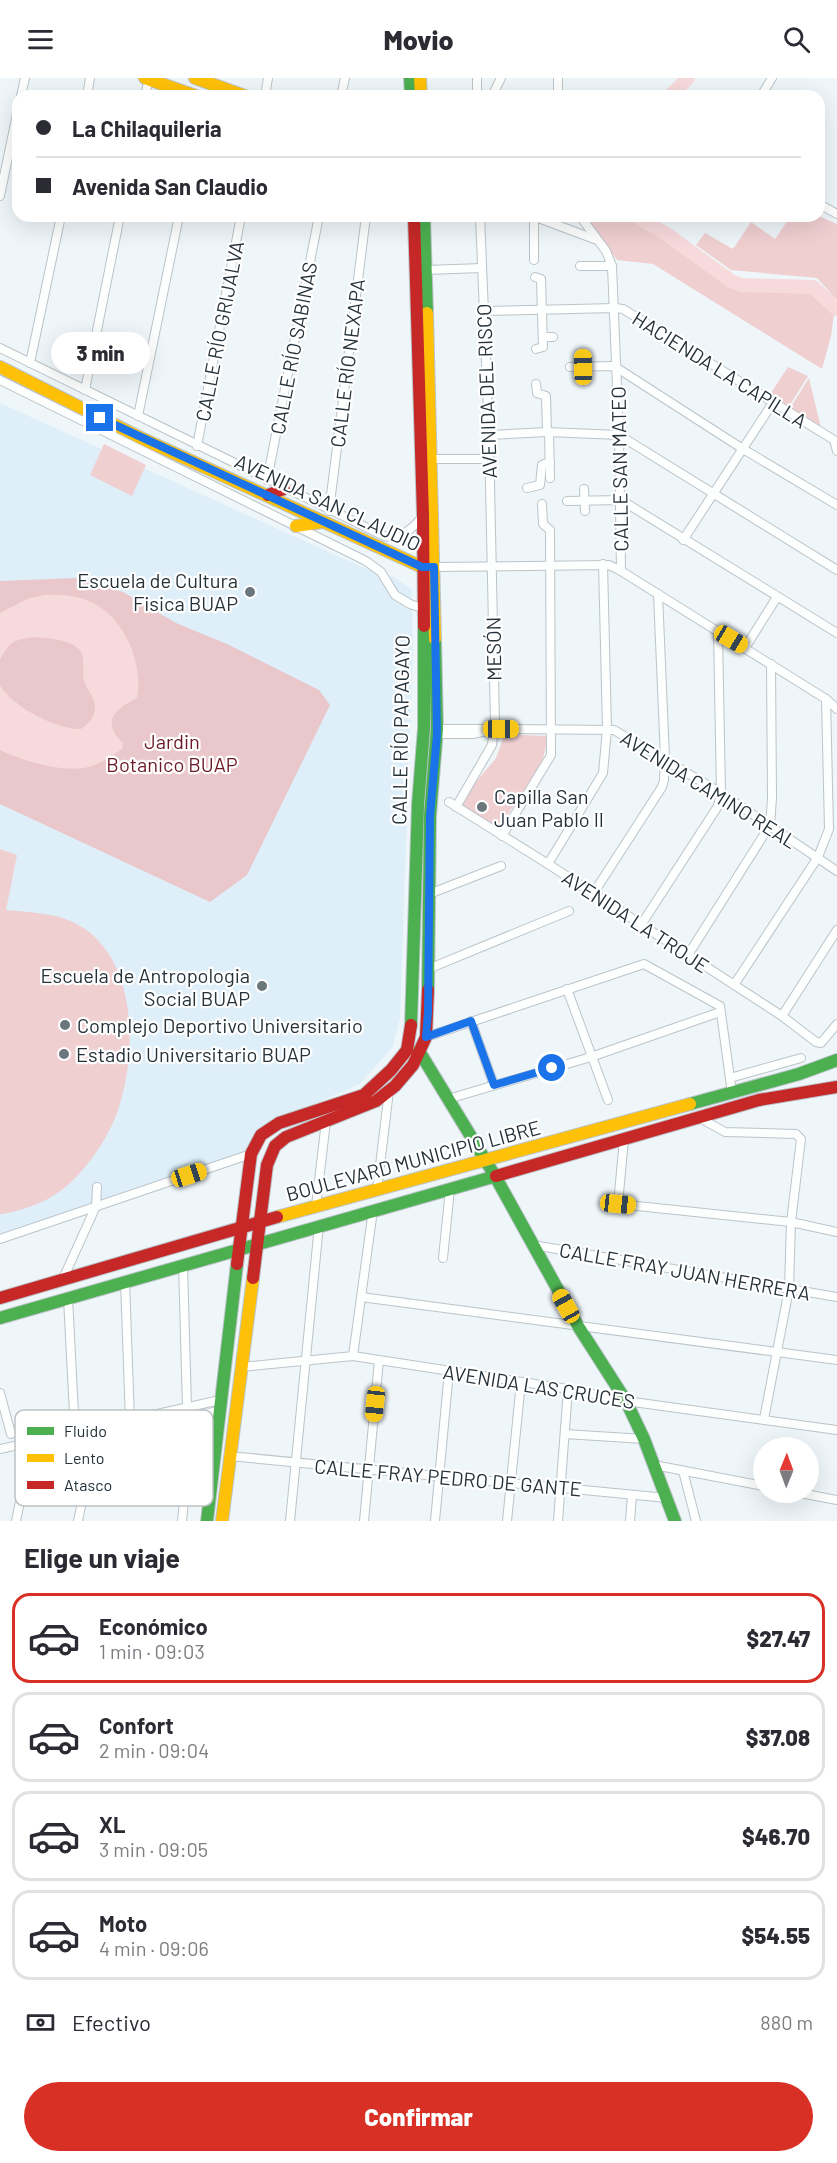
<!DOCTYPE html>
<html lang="es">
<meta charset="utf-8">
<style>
:root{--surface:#fff;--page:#f2f2f3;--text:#2b2b33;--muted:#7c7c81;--line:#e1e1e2;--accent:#d93025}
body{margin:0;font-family:Barlow,sans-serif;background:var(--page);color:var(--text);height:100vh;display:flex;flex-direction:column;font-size:22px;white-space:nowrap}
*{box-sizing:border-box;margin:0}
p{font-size:20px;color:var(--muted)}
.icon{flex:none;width:33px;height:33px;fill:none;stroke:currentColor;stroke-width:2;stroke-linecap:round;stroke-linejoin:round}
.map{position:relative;height:1443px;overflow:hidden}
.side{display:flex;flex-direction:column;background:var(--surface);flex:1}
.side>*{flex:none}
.top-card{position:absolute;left:12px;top:12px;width:813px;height:132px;border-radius:18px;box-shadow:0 6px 24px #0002;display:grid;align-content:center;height:132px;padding:0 24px;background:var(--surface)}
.needle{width:39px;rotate:1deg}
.buttons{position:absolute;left:753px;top:1359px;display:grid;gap:12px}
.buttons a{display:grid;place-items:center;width:66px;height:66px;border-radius:50%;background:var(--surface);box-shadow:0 6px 24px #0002;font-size:30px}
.end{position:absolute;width:27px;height:27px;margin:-14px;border:8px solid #1a73e8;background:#fff;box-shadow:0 0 0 3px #fff}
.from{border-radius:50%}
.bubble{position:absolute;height:42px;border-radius:21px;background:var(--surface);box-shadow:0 6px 24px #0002;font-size:20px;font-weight:800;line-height:42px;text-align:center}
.car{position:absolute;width:18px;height:36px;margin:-18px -9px;border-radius:8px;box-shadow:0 0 4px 2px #0007;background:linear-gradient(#f5c518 24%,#345 0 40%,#f5c518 0 76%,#345 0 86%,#f5c518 0)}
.top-card b{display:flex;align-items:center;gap:21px;height:57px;font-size:22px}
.top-card b+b{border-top:2px solid var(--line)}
.top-card i{width:15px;height:15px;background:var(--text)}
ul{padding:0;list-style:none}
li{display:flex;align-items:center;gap:18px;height:90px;margin:0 12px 9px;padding:0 12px;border:3px solid var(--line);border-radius:18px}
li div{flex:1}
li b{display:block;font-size:22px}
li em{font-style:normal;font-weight:800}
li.active{border-color:var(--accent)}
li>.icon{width:54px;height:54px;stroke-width:1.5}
h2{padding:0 24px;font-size:27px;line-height:72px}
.pay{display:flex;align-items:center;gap:15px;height:66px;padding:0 24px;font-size:22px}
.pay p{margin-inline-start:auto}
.cta{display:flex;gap:12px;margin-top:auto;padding:12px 24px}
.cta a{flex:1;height:69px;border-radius:36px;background:var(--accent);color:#fff;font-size:24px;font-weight:800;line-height:69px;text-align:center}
header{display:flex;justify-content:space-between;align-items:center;height:78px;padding:0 24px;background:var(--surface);font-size:27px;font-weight:800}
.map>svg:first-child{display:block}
.built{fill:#deeff9}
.green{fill:#f0cfd1}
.forest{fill:#eac7ca}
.water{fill:#f7dadb}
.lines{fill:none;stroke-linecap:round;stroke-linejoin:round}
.river{stroke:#f7dadb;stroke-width:14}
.street-casing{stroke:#bbc4c9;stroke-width:10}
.fast-casing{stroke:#bbc4c9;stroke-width:14}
.slow-casing{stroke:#bbc4c9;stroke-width:14}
.jam-casing{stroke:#bbc4c9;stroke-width:14}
.street{stroke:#fdfefe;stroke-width:8}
.fast{stroke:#4caf50;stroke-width:12}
.slow{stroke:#ffc107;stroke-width:12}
.jam{stroke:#c62828;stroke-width:12}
.route{stroke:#1a73e8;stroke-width:8}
.poi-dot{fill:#6c777d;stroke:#fff;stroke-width:2}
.labels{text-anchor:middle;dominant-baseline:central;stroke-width:4.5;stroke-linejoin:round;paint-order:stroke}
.street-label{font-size:20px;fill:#253239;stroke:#fff}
.poi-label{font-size:20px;fill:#253239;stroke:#fff;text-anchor:start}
.park-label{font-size:20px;fill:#691923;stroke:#fff}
.key{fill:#fff;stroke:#bec2c4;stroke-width:1.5}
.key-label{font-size:16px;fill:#253239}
</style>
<header><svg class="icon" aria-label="menu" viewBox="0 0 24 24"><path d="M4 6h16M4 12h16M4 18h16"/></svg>Movio<svg class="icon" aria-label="search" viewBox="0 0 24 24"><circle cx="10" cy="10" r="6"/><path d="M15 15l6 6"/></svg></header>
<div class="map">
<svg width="837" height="1443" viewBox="0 0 837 1443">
<rect width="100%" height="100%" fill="#eff6fa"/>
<path class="built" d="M0,325L360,488L396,500L412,512L413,573L400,941L392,970L360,1006L256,1051L248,1072L0,1157Z"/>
<g class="green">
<path d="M584,138H628L731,208L814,215L834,236L831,258L822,291L653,186L617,182Z"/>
<path d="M785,138H819L837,146V222L817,200L731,192L696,167L705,155L733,171L751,144L775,161L788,142Z"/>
<path d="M788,289L808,298L788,330L769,318Z"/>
<path d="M809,300L821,350L789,332Z"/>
<path d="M104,366L146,387L132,418L90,397Z"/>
<path d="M505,656L547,658C546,690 526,710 508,736L509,739L500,755L462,732L460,723L496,680Z"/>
<path d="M0,771L17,777L6,832C28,834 53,835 73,844C143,877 139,993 110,1051C100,1071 85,1091 69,1106C50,1123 28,1131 3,1136H0Z"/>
</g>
<path class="forest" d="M76,500L123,514L176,545L227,566L319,612L330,627L247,797L210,824L0,726V503Z"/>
<path class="water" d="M43,517C58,516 75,517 89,523C123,537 144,584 137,620C125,627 105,635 114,654C116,658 120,662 123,666L122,671C111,679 97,688 84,690C61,694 20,682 0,672V607C11,628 57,652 81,651C88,646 95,639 95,629C95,619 87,612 84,603C81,592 88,577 76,569C63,559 22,555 10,567C6,570 2,578 0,582V535L27,521Z"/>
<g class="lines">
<g class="river">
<path d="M670,18L688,0"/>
<path d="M636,138L668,157L731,203L741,207L813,209L837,231"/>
</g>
<defs>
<g id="street">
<path d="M477,0V18"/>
<path d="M558,0V18"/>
<path d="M21,18L25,0"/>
<path d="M87,18L90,0"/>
<path d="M145,18L149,0"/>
<path d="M265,18L268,0"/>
<path d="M341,18L345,0"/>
<path d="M492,18L501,0"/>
<path d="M761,18L772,0"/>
<path d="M0,118L18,31"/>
<path d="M819,126L837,136"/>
<path d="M480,138L489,357L495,645L501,651L614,652L721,715L837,793"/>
<path d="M533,138L597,162"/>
<path d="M580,138L606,173L612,188L619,357L621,493"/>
<path d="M534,182V138"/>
<path d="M580,188H612"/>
<path d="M426,192L482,190"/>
<path d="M535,199L541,201L543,269L536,271"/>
<path d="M483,233L615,230L623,231L834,362L837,373"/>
<path d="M543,259H553"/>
<path d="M0,270L384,458C402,461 412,451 423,438"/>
<path d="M583,276L584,300"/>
<path d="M30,285L61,138"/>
<path d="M570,289L611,288L617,290L743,371L837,427"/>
<path d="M0,302L366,483L381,494L395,517L410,526L422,530"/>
<path d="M536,306L537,315L546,318L547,354"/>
<path d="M85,312L120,138"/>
<path d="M138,338L179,138"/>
<path d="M549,354L550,400"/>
<path d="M489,357L547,354L619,357L837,492"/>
<path d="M197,368L241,138"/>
<path d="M432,381H489"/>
<path d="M267,402L319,138"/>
<path d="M527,410L540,407L542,387L550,384"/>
<path d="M584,411L585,433"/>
<path d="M567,423L621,422L837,555"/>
<path d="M329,433L366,138"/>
<path d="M683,462L774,323"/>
<path d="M434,489L609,487L621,493L826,621L837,631"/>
<path d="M745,570L777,519"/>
<path d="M437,651H484"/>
<path d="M437,656H473L491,652"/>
<path d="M449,724L548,786L782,938L816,964L821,965L837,946"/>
<path d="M456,729L492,667L493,658L491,652"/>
<path d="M502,758L551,677L550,452L543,446L542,426"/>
<path d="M548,786L603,695L607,651L603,486"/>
<path d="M429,816L501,788"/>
<path d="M593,816L662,709L664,702L665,680L658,516"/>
<path d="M641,847L718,728L721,715L718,553"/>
<path d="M688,877L770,747L772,720L771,586"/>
<path d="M428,891L569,833"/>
<path d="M734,907L818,779L829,751L826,621"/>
<path d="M567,911L608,1022"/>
<path d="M782,938L837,852"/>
<path d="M471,943L494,1007"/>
<path d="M426,959L644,886L720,928L732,1015"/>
<path d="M730,1000L801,980"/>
<path d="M448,1021L591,979L720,934"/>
<path d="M700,1040L725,1054L796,1056L801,1061L791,1144L789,1211L764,1341"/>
<path d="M624,1061L618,1126L791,1144L837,1154"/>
<path d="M377,1112L389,1013"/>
<path d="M316,1128L326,1043"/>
<path d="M0,1161L251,1076"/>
<path d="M533,1167L837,1219"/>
<path d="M443,1180L450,1111"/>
<path d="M183,1186L187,1329"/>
<path d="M62,1203L96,1128L97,1109"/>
<path d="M125,1203L130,1343"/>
<path d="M361,1219L837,1282"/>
<path d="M68,1220L75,1355"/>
<path d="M353,1278L373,1132"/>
<path d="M241,1289L353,1278L568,1311L626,1323L837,1352"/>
<path d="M0,1315L11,1356"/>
<path d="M126,1354L218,1333"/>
<path d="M565,1356L644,1361"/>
<path d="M0,1371L220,1322"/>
<path d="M229,1378L667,1420"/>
<path d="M654,1387L764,1408"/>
<path d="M683,1393L696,1443"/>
<path d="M795,1414L837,1422"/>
<path d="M16,1443L32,1365"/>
<path d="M78,1443L91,1380L90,1352"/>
<path d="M182,1443L193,1339"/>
<path d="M290,1443L319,1147"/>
<path d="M364,1443L379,1282"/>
<path d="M435,1443L449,1293"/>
<path d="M507,1443L521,1304"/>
<path d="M558,1443L568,1311"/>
<path d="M630,1443L632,1417"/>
</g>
<g id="fast">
<path d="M410,0L411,18"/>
<path d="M424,138L427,235"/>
<path d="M428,912L430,738L437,651L435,561"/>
<path d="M411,947L418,726L424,650V548"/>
<path d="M419,973L495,1098L578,1248L626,1323L644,1361L675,1443"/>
<path d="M690,1026L799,996L837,982"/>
<path d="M0,1240L496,1098"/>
<path d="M207,1443L237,1186"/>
</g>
<g id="slow">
<path d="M145,0L196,18"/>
<path d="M195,0L245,18"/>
<path d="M420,0L421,18"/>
<path d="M427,235L435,561"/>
<path d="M0,289L141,360L422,489H428"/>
<path d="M296,448L322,444"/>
<path d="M277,1139L690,1026"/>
<path d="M222,1443L253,1200"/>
</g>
<g id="jam">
<path d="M414,138L423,438L424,548"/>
<path d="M268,417L284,411"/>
<path d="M496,1098L759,1022L837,1009"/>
<path d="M237,1186L251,1076L261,1057L279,1045L364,1017L391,992L407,972L411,947"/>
<path d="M253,1200L267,1087L275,1068L286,1059L376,1023L395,1008L413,987L426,959L428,912"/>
<path d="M0,1220L277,1139"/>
</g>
</defs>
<use href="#street" class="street-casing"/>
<use href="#fast" class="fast-casing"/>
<use href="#slow" class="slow-casing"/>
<use href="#jam" class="jam-casing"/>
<use href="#street" class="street"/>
<use href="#fast" class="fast"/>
<use href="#slow" class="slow"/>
<use href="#jam" class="jam"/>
</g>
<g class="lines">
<path class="route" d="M100,340L422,489H434L437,656L430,738L428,934L426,959L471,943L494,1007L552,990"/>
</g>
<g class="poi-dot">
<circle cx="250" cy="514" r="6"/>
<circle cx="482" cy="729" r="6"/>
<circle cx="262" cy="908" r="6"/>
<circle cx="65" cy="947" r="6"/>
<circle cx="64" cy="976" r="6"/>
</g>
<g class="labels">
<g class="street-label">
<text transform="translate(219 253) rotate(-79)">CALLE RÍO GRIJALVA</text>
<text transform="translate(293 270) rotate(-79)">CALLE RÍO SABINAS</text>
<text transform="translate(347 285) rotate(-83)">CALLE RÍO NEXAPA</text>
<text transform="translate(720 291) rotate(32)">HACIENDA LA CAPILLA</text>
<text transform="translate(486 313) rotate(-92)">AVENIDA DEL RISCO</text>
<text transform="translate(619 391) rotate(-91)">CALLE SAN MATEO</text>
<text transform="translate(328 424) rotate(25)">AVENIDA SAN CLAUDIO</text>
<text transform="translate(493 571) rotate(-91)">MESÓN</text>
<text transform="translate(400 652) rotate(-89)">CALLE RÍO PAPAGAYO</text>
<text transform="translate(709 711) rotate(32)">AVENIDA CAMINO REAL</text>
<text transform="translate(636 843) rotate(33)">AVENIDA LA TROJE</text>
<text transform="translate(413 1082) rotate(-15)">BOULEVARD MUNICIPIO LIBRE</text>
<text transform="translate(685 1193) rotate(10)">CALLE FRAY JUAN HERRERA</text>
<text transform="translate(539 1308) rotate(9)">AVENIDA LAS CRUCES</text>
<text transform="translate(448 1399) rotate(5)">CALLE FRAY PEDRO DE GANTE</text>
</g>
<g class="poi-label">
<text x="238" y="502" text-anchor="end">Escuela de Cultura<tspan x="238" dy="23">Fisica BUAP</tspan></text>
<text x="494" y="718">Capilla San<tspan x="494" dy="23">Juan Pablo II</tspan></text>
<text x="250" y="897" text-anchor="end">Escuela de Antropologia<tspan x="250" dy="23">Social BUAP</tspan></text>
<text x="77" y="947">Complejo Deportivo Universitario</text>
<text x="76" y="976">Estadio Universitario BUAP</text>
</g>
<g class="park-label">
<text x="172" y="663">Jardin<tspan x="172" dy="23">Botanico BUAP</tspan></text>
</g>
</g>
<rect x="15" y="1332" width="198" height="96" rx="9" class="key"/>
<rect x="27" y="1349" width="27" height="8" fill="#4caf50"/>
<rect x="27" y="1376" width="27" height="8" fill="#ffc107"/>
<rect x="27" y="1403" width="27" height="8" fill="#c62828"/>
<g class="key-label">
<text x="64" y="1359">Fluido</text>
<text x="64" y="1386">Lento</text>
<text x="64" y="1413">Atasco</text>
</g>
</svg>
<div class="buttons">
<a><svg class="needle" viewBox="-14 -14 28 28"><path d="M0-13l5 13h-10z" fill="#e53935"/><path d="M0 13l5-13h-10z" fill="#7c7c81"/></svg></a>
</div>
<i class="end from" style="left:552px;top:990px"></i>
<i class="end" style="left:100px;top:340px"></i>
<div class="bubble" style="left:51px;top:254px;width:99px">3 min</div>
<i class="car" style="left:583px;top:289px;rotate:359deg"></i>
<i class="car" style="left:731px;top:561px;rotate:121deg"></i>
<i class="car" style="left:501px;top:651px;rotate:90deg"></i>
<i class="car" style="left:189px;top:1097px;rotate:72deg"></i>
<i class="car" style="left:618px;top:1126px;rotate:96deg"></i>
<i class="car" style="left:566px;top:1228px;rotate:331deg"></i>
<i class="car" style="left:375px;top:1326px;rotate:186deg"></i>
<div class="top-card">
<b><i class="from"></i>La Chilaquileria</b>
<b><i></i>Avenida San Claudio</b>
</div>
</div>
<section class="side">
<h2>Elige un viaje</h2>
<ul>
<li class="active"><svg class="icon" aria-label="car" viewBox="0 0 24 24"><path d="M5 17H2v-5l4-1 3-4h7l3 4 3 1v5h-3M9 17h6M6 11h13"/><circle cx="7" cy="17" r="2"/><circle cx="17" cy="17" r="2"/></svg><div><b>Económico</b><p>1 min · 09:03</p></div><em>$27.47</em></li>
<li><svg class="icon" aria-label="car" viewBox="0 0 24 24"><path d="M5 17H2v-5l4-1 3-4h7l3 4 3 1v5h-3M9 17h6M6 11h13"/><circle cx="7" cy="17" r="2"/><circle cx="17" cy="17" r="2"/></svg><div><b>Confort</b><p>2 min · 09:04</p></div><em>$37.08</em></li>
<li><svg class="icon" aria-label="car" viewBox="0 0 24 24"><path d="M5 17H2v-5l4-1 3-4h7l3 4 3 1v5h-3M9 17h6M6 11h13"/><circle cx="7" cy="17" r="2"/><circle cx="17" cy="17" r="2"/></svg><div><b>XL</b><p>3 min · 09:05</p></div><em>$46.70</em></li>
<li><svg class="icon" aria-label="car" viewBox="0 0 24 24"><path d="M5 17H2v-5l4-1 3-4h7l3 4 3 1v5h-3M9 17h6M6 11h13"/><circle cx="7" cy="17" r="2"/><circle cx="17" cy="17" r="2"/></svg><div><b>Moto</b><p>4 min · 09:06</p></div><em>$54.55</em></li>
</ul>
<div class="pay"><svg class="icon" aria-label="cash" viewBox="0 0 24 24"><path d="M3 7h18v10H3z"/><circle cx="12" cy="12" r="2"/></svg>Efectivo<p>880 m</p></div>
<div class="cta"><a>Confirmar</a></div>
</section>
